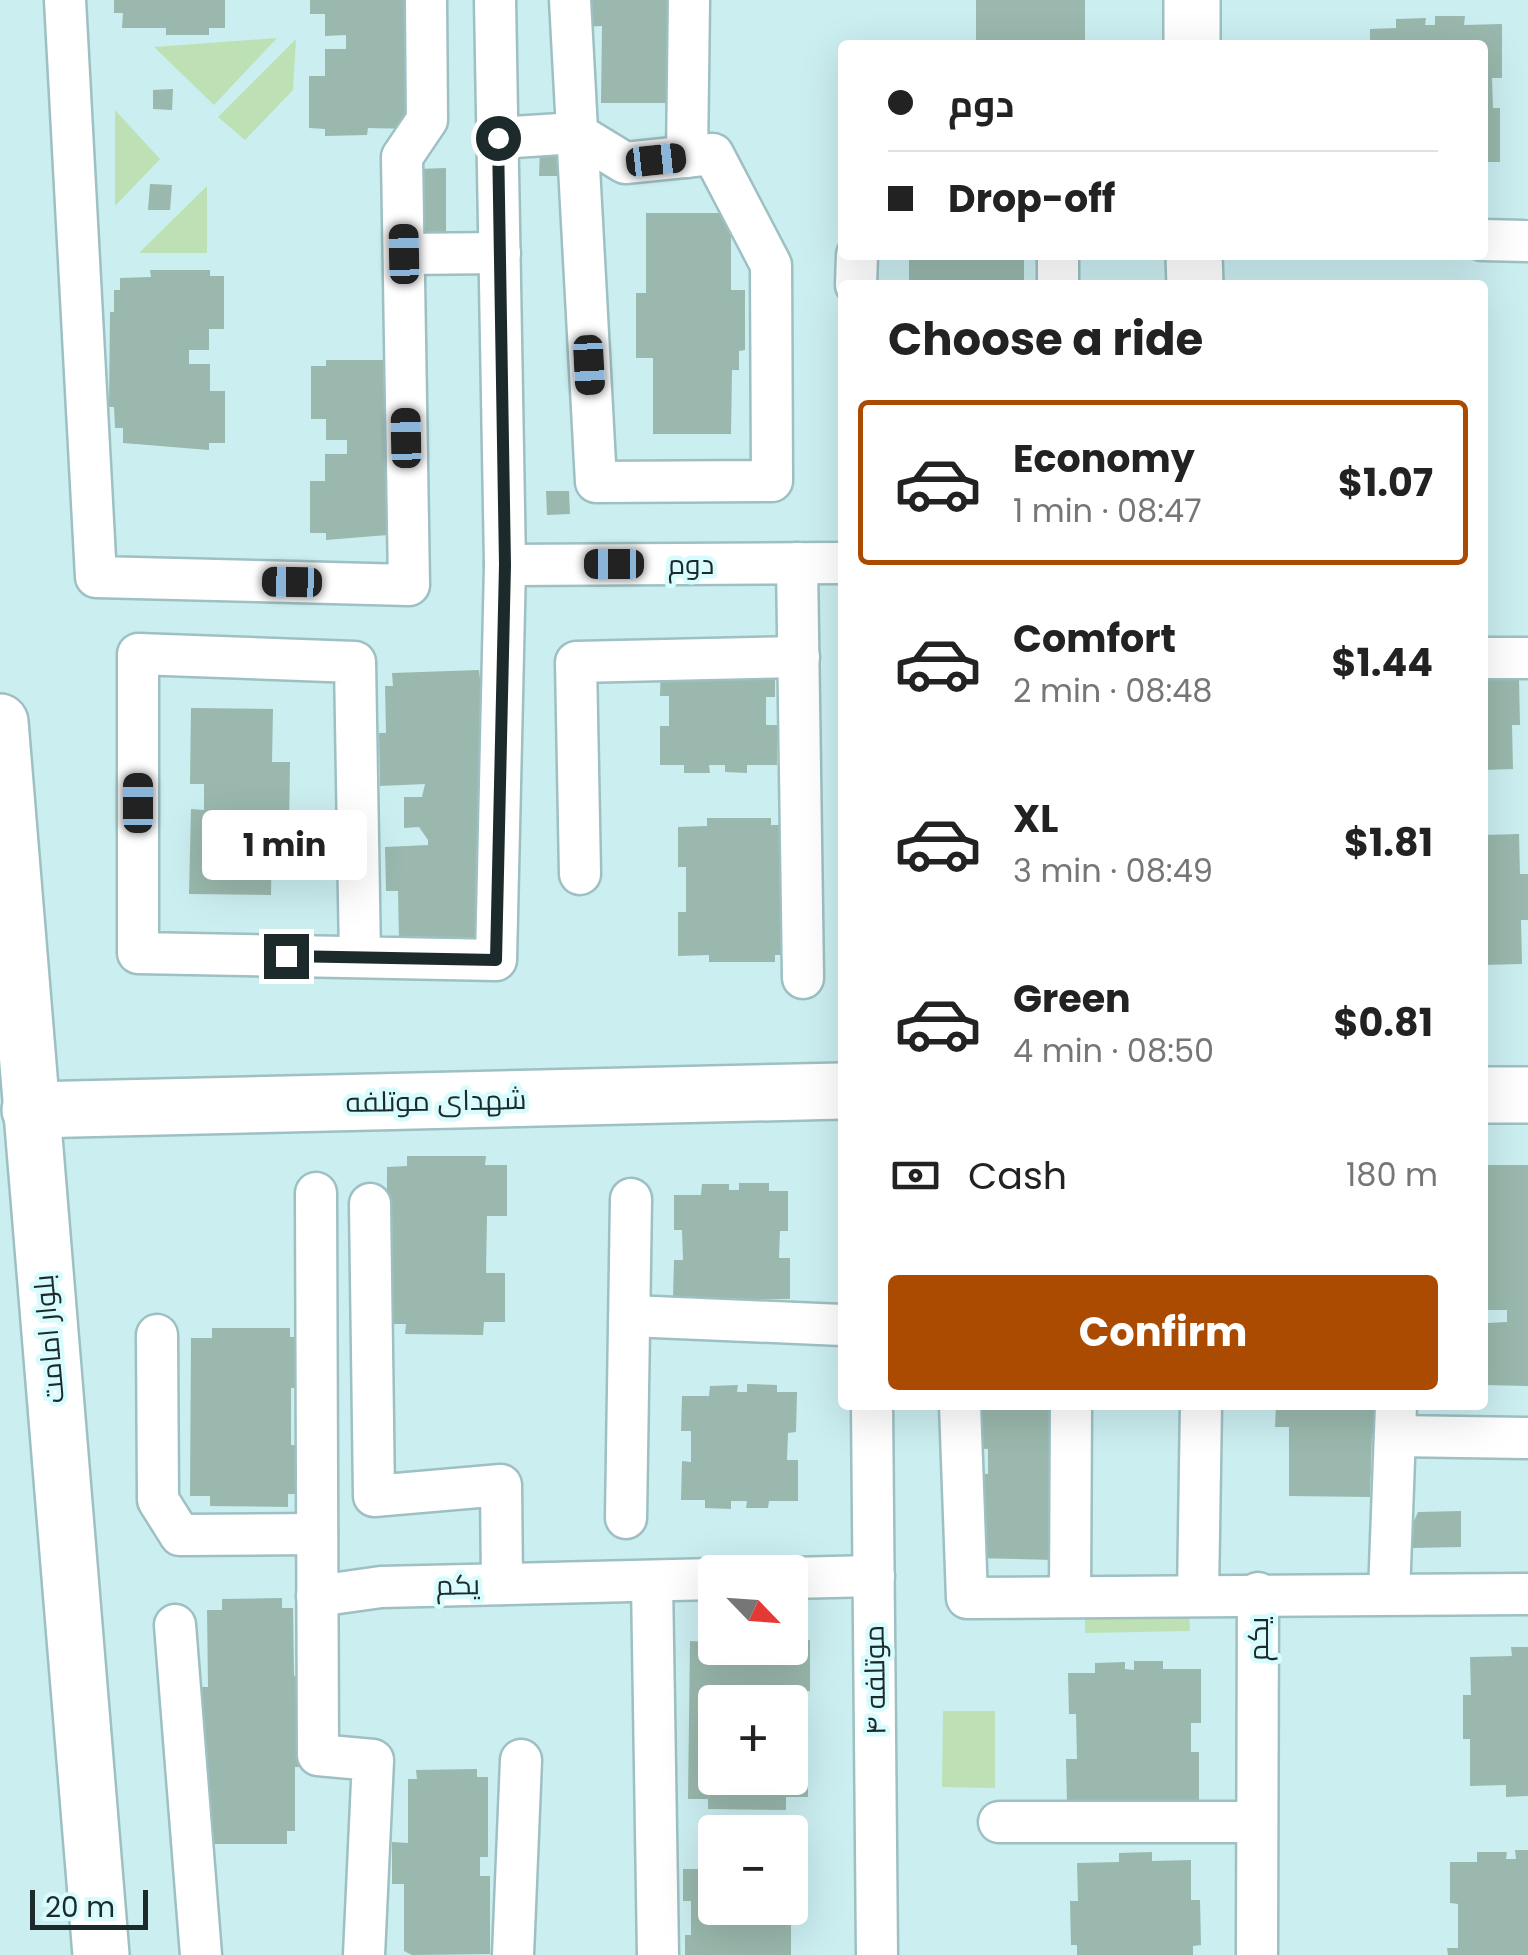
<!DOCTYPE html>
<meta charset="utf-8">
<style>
:root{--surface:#fff;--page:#f6f6f6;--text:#222;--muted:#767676;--line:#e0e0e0;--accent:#ab4b01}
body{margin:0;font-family:Poppins,Cairo,sans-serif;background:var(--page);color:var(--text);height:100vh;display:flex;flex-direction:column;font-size:38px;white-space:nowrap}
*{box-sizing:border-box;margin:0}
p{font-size:32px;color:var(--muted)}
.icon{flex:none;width:55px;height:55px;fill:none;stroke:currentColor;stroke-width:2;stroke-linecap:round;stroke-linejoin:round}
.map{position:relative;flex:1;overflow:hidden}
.details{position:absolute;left:838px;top:280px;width:650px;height:1130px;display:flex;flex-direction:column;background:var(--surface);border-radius:10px;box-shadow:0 10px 40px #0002}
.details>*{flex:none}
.top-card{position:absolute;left:838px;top:40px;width:650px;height:220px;border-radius:10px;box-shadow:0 10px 40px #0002;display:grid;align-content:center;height:220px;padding:0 50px;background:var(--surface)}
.needle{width:65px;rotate:115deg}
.controls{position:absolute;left:698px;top:1555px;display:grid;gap:20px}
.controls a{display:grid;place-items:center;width:110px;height:110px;border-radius:10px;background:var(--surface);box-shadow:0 10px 40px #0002;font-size:50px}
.scale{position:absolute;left:30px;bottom:25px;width:118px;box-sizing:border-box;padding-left:10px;border:5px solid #1d2a2b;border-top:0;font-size:28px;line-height:35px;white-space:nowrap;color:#1d2a2b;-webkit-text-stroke:8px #d8fcfe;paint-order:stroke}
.end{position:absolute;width:45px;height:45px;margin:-22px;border:12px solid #1d2a2b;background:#fff;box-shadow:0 0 0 5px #fff}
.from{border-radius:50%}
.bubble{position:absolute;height:70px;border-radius:10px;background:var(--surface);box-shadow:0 10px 40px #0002;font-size:32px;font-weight:700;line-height:70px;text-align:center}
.car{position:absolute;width:30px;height:60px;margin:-30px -15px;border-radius:12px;box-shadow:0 0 8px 2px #0007;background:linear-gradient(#222 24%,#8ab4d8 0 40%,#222 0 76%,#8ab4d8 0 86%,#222 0)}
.top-card b{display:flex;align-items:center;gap:35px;height:95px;font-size:38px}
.top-card b+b{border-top:2px solid var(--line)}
.top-card i{width:25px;height:25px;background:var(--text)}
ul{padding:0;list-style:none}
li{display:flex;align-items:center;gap:30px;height:165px;margin:0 20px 15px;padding:0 30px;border:5px solid transparent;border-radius:10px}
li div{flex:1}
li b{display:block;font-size:38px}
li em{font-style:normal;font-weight:700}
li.selected{border-color:var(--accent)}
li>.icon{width:90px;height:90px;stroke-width:1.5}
h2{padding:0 50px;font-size:45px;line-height:120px}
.pay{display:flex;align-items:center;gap:25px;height:110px;padding:0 50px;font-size:38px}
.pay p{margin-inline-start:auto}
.cta{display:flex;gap:20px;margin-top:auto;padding:20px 50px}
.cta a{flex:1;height:115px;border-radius:10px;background:var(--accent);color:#fff;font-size:40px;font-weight:700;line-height:115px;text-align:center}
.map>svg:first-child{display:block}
.green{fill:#bde1b5}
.building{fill:#9ab8ad}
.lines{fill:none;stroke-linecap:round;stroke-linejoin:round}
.street-casing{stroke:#9ec0c3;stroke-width:45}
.secondary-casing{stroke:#9ec0c3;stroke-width:60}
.primary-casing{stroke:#9ec0c3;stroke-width:60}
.street{stroke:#fff;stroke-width:40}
.secondary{stroke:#fff;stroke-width:55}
.primary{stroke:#fff;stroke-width:55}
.route{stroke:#1d2a2b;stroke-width:12}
.labels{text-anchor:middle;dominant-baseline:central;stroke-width:9;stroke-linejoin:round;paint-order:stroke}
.street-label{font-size:28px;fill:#1d2a2b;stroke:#d8fcfe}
</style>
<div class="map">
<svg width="1528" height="1955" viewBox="0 0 1528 1955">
<rect width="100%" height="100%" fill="#cbeef1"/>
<g class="green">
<path d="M277,38L214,105L154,47Z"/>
<path d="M296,39L293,90L245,140L218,117Z"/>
<path d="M115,110L160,159L115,206Z"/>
<path d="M207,186V253H139Z"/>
<path d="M1189,1608L1190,1631L1085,1633V1610Z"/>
<path d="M943,1711H995V1788L942,1787Z"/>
</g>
<g class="building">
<path d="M114,0H225V28H209V35H166V28H122L123,13H114Z"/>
<path d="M310,0H425L411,129L368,128L367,135L325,136V129L309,128V76H325V49H346V35L325,36V14H310Z"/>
<path d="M584,0H693L680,103H601L602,26L584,27Z"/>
<path d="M976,0H1085V41L1079,45H976Z"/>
<path d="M1435,16H1465L1464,25L1502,24V78H1492L1493,108H1500V162H1482V45H1370V29L1396,28V19L1426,18L1425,25H1435Z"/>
<path d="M173,89L172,110L153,109V90Z"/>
<path d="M540,147L564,148L563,176H539Z"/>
<path d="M446,168V236H416V169Z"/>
<path d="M150,184L172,185L170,210H148Z"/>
<path d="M646,213H731V290H745V350L739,351V370H732L731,434H653V358H636V293H646Z"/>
<rect x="909" y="255" width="115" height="30"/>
<path d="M150,270H210V276H224V329H209V350H189V364H210V391H225V443H209V450L123,443V428H115L114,407H109L110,312H114V290H120V278L151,277Z"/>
<path d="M326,360H385V367H416L412,533L326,540V533H310V481H325V454H347V440H326V419H311V366H326Z"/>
<path d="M546,491H569L570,514L547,515Z"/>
<path d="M1510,639L1511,680H1519L1520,725H1512L1513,769L1482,770V640Z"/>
<path d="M775,657V697H766V725H777V765H747V773L725,772V765H709L710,773H684V765H660V726H669V696H660L661,660Z"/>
<path d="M479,670L480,679H485L486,731L480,732V748H487L493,941H399L398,891H386L385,847L428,845V840L419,827L404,828V797H422L425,784L380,786L379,733H386L385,686H393L392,673Z"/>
<path d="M191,708L273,709L272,762H290L289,829H272L271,895L189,894L191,809L204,810V784H190Z"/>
<path d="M707,818H771V825H793V955H775V962H709V955L678,956V912H686V867H678V827L707,826Z"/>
<path d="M1519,834L1520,874H1528V920H1521L1522,964L1482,965V835Z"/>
<path d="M407,1156H486L485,1165H507V1216H487L486,1273H505V1322H484L483,1335L405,1334L406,1324H386L387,1167L407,1166Z"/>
<path d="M1482,1165H1528V1386L1487,1385L1488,1323L1507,1322V1310H1482Z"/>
<path d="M739,1183H769V1191H788V1231H780L779,1258H790V1299H761V1307H738V1300L723,1299L722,1308L698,1307L697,1299H673L674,1260H683L682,1230H674V1195H701L702,1184H729V1190H739Z"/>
<path d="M212,1328H290V1337H312V1388H291V1445H310L309,1494H288V1507L210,1506V1496H190L191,1338H212Z"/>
<path d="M747,1384L777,1385V1392H797L796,1432L788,1433L787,1460H798V1501H769L768,1508H746L747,1501H731V1509L705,1508V1500H681L682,1461L691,1462V1431H681L682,1396H709L710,1386L738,1385L737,1392H747Z"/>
<path d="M974,1405H1056L1054,1560L972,1558L974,1473L988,1474V1449L973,1448Z"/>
<path d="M1276,1405H1357L1356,1410H1378L1377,1434H1372L1370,1497L1289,1496V1427H1275Z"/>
<path d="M1461,1511V1547L1412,1548L1408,1535L1418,1512Z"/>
<path d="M282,1598V1608H293L294,1676L301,1677L302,1767H295V1831H287V1844H214V1832H206L197,1687H208L207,1610H222V1599Z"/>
<path d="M710,1630H715V1648H790V1640H810V1691H789V1702H715V1778H790V1748H808V1797H786V1810L708,1809V1799H688L690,1641L710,1642Z"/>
<path d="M1511,1647H1528V1796L1506,1797V1785L1470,1786V1739H1463V1695H1471L1470,1657L1512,1656Z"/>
<path d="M1134,1661H1163V1669H1201V1723H1191V1752H1199V1806L1067,1804L1066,1759H1077L1076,1714H1069L1068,1673H1095V1663L1125,1662V1669L1134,1670Z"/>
<path d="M477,1769V1777H488V1857H480V1876H490V1954L412,1955L404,1951V1884H392V1842L408,1843V1779H417L416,1770Z"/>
<path d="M1515,1850H1528V1955H1448L1447,1948H1458V1904L1450,1903V1862H1477V1852H1507L1506,1859H1516Z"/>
<path d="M1152,1852V1861L1191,1860V1900H1200L1201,1945L1193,1946V1955H1077V1945H1071L1070,1901H1078L1077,1863L1119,1862V1853Z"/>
<path d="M683,1869H715V1908H791V1955H685V1935H691V1901H683Z"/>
</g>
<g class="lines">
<defs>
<g id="street">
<path d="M65,0L96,577L409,585L402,157L427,120L426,0"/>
<path d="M498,138L576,133L625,163L713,154L771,265L772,481L596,482L570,0"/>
<path d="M687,157L689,0"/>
<path d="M1482,240L1528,241"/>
<path d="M404,254L500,253"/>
<path d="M856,285L857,255"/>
<path d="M1058,285V255"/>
<path d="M797,563L803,978"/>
<path d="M505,565L842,563"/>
<path d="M1482,658H1528"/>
<path d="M580,874L576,662L799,657"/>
<path d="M360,957L355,662L138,654V953L496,960L505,565L495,0"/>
<path d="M316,1193L318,1755L373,1760L364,1955"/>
<path d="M370,1204L374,1496L501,1485L502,1584"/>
<path d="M631,1316L842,1325"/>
<path d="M157,1335L158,1500L180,1535L317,1534"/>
<path d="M872,1405L877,1955"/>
<path d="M960,1405L967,1598L1528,1594"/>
<path d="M1395,1436L1528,1438"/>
<path d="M626,1518L631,1199"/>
<path d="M790,1578L874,1576"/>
<path d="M652,1581L658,1955"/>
<path d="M1198,1594L1201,1405"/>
<path d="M1389,1594L1396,1405"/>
<path d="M317,1596L381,1587L715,1579"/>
<path d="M1070,1596L1071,1405"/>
<path d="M175,1625L201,1955"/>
<path d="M999,1822H1257"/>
<path d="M513,1955L521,1760"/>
<path d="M1257,1955L1258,1593"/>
</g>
<g id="secondary">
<path d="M1192,0V45"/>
<path d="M1194,255L1195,285"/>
<path d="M1482,1095H1528"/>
<path d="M30,1110L842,1091"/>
</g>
<path id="primary" d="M0,722L101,1955"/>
</defs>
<use href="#street" class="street-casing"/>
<use href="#secondary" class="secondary-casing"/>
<use href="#primary" class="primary-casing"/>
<use href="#street" class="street"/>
<use href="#secondary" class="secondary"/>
<use href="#primary" class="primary"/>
</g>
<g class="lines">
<path class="route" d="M286,956L496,960L505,565L498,138"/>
</g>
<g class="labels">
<g class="street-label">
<text x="691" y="564">دوم</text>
<text transform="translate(436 1101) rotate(-1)">شهدای موتلفه</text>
<text transform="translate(49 1339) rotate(-95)">بلوار امامت</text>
<text transform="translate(458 1585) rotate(-1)">یکم</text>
<text transform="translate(1258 1639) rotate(-90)">یکم</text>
<text transform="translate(875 1680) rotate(-91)">موتلفه ۴</text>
</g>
</g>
</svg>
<div class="controls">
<a><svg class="needle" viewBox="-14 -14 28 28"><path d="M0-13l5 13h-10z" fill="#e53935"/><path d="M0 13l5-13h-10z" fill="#767676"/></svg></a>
<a>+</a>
<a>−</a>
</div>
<div class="scale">20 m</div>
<i class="end from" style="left:498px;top:138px"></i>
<i class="end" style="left:286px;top:956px"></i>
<div class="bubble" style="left:202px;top:810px;width:165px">1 min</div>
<i class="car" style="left:656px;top:160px;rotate:84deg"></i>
<i class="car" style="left:404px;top:254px;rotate:359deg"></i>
<i class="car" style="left:589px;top:365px;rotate:177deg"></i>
<i class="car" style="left:406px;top:438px;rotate:359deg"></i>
<i class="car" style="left:614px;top:564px;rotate:270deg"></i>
<i class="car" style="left:292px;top:582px;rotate:271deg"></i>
<i class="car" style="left:138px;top:803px;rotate:0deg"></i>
<div class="top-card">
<b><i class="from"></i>دوم</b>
<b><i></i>Drop-off</b>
</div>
<section class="details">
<h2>Choose a ride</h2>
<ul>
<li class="selected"><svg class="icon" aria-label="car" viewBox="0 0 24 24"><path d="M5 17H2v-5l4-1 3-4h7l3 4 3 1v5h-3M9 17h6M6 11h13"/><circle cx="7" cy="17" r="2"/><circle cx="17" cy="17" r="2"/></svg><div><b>Economy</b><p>1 min · 08:47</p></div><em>$1.07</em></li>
<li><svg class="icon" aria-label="car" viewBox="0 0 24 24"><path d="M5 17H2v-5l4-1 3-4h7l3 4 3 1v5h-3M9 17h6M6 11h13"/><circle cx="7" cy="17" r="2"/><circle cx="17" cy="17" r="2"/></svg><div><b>Comfort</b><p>2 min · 08:48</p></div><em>$1.44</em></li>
<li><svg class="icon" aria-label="car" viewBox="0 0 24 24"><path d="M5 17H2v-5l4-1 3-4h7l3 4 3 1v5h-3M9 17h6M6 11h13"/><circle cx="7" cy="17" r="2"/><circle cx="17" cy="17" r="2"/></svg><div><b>XL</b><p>3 min · 08:49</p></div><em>$1.81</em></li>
<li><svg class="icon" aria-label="car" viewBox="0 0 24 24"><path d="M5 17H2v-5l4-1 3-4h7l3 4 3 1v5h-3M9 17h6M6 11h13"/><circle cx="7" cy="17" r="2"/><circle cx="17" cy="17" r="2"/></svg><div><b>Green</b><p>4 min · 08:50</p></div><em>$0.81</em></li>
</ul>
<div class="pay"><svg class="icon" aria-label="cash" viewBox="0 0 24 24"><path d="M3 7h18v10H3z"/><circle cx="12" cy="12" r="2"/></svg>Cash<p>180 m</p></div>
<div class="cta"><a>Confirm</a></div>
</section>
</div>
